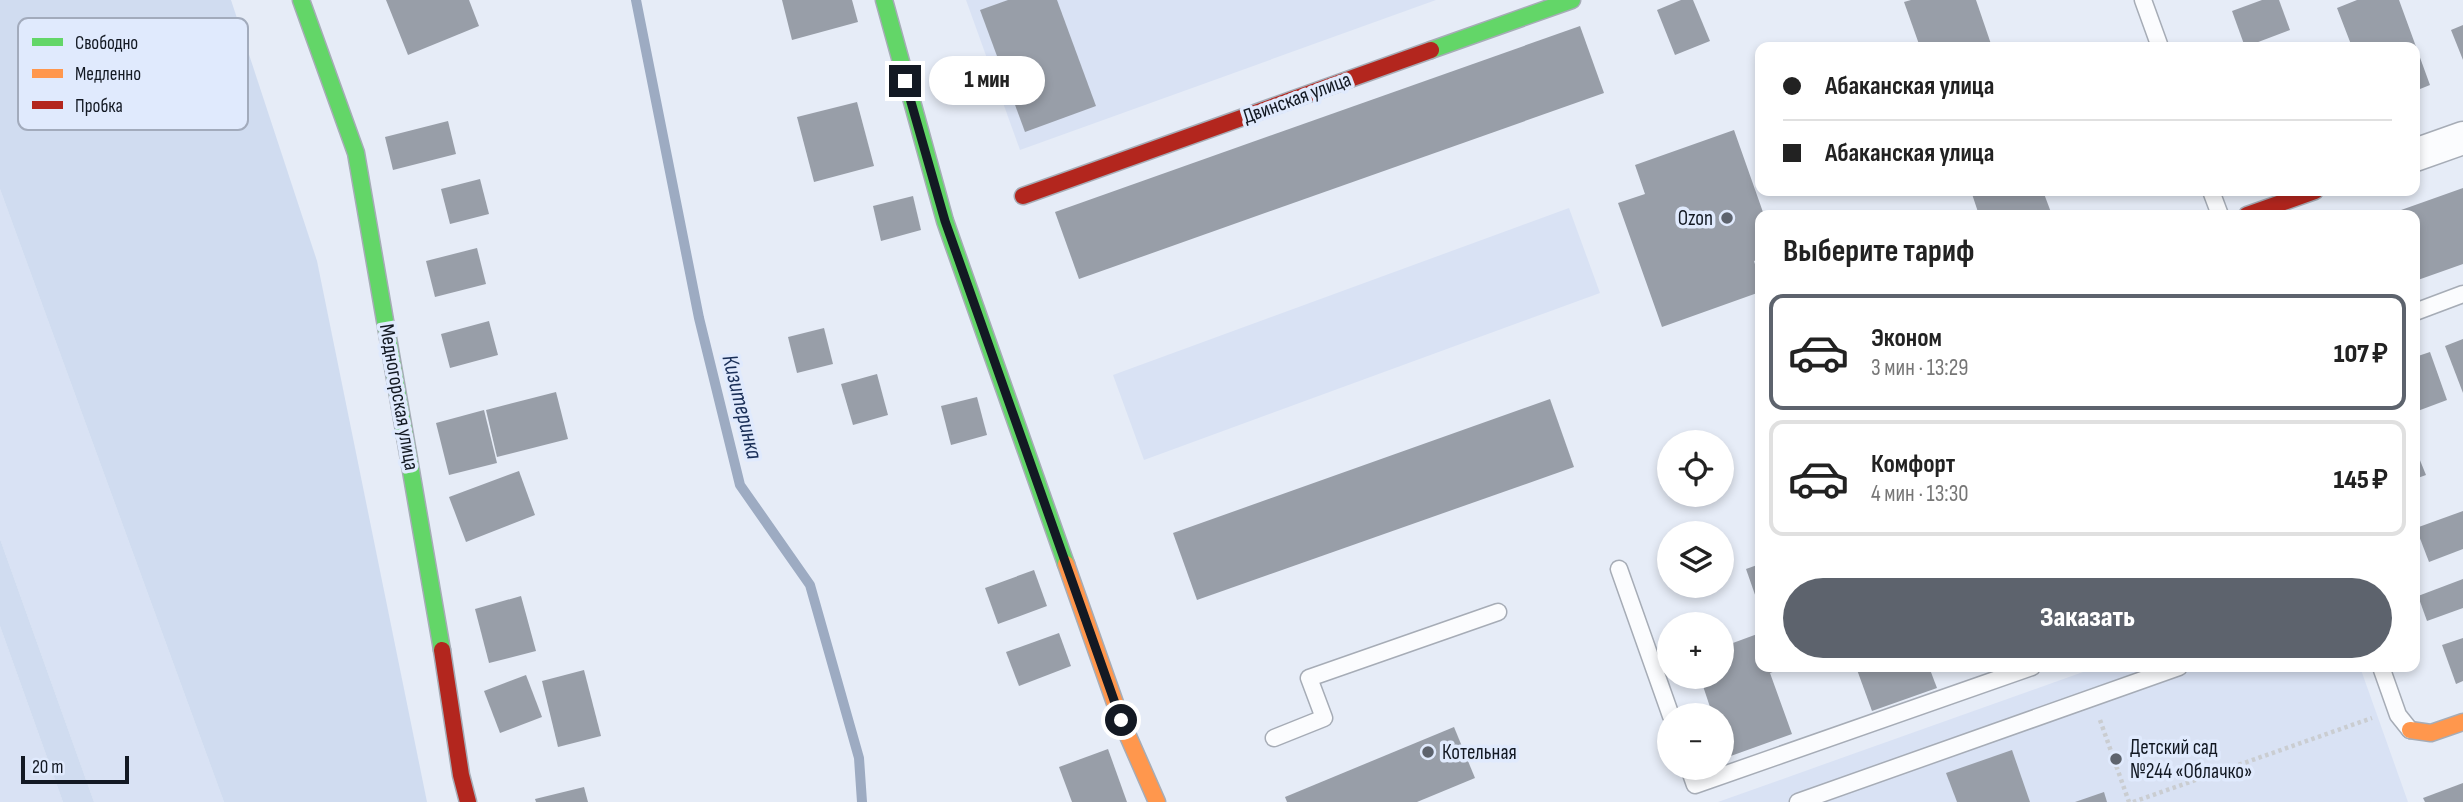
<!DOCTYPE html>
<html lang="ru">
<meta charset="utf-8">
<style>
:root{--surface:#fff;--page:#f2f2f2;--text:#222;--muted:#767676;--line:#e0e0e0;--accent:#5d636d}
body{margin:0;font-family:"Sofia Sans Condensed",sans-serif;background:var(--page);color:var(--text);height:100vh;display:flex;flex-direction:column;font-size:26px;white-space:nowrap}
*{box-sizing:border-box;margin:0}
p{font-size:23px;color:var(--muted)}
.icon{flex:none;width:38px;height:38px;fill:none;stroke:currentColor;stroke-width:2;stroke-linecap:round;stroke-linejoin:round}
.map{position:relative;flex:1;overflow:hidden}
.drawer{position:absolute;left:1755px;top:210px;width:665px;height:462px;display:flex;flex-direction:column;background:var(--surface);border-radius:14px;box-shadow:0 4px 10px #0003}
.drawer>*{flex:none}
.guide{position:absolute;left:1755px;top:42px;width:665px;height:154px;border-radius:14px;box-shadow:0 4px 10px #0003;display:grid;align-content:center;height:154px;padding:0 28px;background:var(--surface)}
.controls{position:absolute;left:1657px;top:430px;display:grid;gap:14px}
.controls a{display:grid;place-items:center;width:77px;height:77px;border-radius:50%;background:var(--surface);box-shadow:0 4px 10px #0003;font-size:35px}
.scale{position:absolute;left:21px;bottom:18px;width:108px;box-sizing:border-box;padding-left:7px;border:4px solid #131923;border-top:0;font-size:19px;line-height:24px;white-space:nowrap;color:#131923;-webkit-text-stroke:5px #e0eafd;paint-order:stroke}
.end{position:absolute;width:32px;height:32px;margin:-16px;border:9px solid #131923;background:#fff;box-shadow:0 0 0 4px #fff}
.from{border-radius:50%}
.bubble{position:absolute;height:49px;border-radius:24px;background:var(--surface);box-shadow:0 4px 10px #0003;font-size:23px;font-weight:800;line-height:49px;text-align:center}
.guide b{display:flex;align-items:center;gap:24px;height:66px;font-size:26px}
.guide b+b{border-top:2px solid var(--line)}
.guide i{width:18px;height:18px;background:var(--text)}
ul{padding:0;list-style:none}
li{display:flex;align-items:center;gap:21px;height:116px;margin:0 14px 10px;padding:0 14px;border:4px solid var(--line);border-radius:14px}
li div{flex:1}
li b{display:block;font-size:26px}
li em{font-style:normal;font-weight:800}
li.selected{border-color:var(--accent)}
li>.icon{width:63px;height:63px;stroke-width:1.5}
h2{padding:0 28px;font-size:32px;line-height:84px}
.button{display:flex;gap:14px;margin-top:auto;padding:14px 28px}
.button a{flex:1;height:80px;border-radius:42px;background:var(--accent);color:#fff;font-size:28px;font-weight:800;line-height:80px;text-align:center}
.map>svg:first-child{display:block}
.built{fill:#d9e2f4}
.green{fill:#d0dcf0}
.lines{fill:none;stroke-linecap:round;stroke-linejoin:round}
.stream{stroke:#9dabc2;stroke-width:10}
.building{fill:#989ea8}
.lane-casing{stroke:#a6acb6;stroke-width:19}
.street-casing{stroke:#a6acb6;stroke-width:35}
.fast-casing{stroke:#a6acb6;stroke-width:19}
.slow-casing{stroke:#a6acb6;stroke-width:19}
.jam-casing{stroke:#a6acb6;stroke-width:19}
.path{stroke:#cacdd1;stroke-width:4.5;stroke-dasharray:3.5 3.5;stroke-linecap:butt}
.lane{stroke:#fbfcfe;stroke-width:16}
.street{stroke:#fbfcfe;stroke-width:32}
.fast{stroke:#63d668;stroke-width:16}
.slow{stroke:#ff974d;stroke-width:16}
.jam{stroke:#b3261e;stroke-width:16}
.route{stroke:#131923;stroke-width:9}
.poi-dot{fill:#5d636d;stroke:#e0eafd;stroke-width:2.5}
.labels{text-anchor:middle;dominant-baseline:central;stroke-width:7;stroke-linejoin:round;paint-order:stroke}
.street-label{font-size:21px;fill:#131923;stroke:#e0eafd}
.poi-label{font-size:21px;fill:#131923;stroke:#e0eafd;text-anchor:start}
.water-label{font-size:23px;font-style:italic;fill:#192e57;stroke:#e0eafd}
.key{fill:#e0eafd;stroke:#a2abbc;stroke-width:2}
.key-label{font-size:19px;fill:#131923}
</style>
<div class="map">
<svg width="2463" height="802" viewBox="0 0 2463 802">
<rect width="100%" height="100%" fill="#e6ecf7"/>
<g class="built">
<path d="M966,0H1436L1020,150Z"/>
<path d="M0,189L224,802H94L0,539Z"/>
<path d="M1569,208L1600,293L1144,460L1113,375Z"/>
<path d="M0,626L63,802H0Z"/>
<path d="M2097,667H2360L2408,802H1718Z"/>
</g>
<g class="green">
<path d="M0,0H231L317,261L427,802H224L0,189Z"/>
<path d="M0,539L94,802H63L0,626Z"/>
</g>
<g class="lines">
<path class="stream" d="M636,0L699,318L740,485L810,585L859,758L862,802"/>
</g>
<g class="building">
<path d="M386,0H469L479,26L408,55Z"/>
<path d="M782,0H852L858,22L792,40Z"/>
<path d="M1008,0H1057L1096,106L1025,132L980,10Z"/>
<path d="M1681,0H1693L1710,41L1675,55L1657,10Z"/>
<path d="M1911,0H1976L1992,47H1920L1904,2Z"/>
<path d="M2262,0H2279L2290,30L2245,47L2232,11Z"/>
<path d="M2357,0H2399L2430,85L2415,91V47H2352L2337,8Z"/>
<path d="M2463,25V60L2451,30Z"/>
<path d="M1580,26L1604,93L1079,279L1055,212Z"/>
<path d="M857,102L874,166L814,182L797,117Z"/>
<path d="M448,121L456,154L393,170L385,137Z"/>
<path d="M1734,130L1764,215H1760V259L1754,261L1760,280V292L1662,327L1618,203L1645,194L1635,165Z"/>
<path d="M480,179L489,214L450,224L441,189Z"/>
<path d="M2463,188V264L2415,281V215H2387Z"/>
<path d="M1971,191H2043L2052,215H1979Z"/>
<path d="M913,196L921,230L881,241L873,206Z"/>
<path d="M477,248L486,284L435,297L426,261Z"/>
<path d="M489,321L498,355L450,368L441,334Z"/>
<path d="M824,328L833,364L797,373L788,337Z"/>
<path d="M2463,339V393L2445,346Z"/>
<path d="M2430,352L2447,400L2415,412V357Z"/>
<path d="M877,374L888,415L853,425L841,384Z"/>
<path d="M556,392L568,439L497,457L486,410Z"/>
<path d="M977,397L987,435L951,445L941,406Z"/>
<path d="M1550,399L1574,467L1197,600L1173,533Z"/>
<path d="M484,410L497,463L449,475L436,423Z"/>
<path d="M2415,448L2426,475L2415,479Z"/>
<path d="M519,471L535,515L466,542L449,497Z"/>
<path d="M2463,511V549L2429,562L2416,528Z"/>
<path d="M1760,564V609L1746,569Z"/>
<path d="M1034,570L1047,606L998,624L985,588Z"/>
<path d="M2463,579V608L2427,621L2418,596Z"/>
<path d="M521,596L536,651L489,663L475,609Z"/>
<path d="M1059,633L1071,666L1019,686L1006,652Z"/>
<path d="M1760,633V667H1786L1770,673L1792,734L1728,757L1722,740V716H1713L1700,677H1722V647Z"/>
<path d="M2463,638V681L2456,684L2442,645Z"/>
<path d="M1856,667H1929L1937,688L1872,711Z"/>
<path d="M584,670L601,736L558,747L542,681Z"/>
<path d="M526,675L542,717L500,733L484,691Z"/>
<path d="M1454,727L1475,778L1417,802H1287L1285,797Z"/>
<path d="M1108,749L1127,802H1072L1059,767Z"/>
<path d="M2012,750L2030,802H1957L1946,773Z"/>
<path d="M2463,783V802H2425L2423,798Z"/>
<path d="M584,787L588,802H536L535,799Z"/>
<path d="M2104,792L2107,802H2075Z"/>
</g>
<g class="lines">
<defs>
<g id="lane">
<path d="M2143,0L2160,47"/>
<path d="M2211,191L2220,215"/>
<path d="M2415,312L2463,294"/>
<path d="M1619,569L1671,716"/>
<path d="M2381,667L2398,715L2410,730"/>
<path d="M1274,738L1324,718L1309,678L1498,612"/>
<path d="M1689,768L1695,785L2032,667"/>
<path d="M1798,802L2179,667"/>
</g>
<path id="street" d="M2415,155L2463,138"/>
<g id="fast">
<path d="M301,0L356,153L442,650"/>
<path d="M884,0L945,221L1066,564"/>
<path d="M1431,50L1572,0"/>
</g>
<g id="slow">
<path d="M1066,564L1121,720L1157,802"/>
<path d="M2410,730L2431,733L2463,722"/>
</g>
<g id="jam">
<path d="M1023,196L1431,50"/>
<path d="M2247,215L2315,191"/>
<path d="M442,650L461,775L468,802"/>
</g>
</defs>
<use href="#lane" class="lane-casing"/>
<use href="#street" class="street-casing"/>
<use href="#fast" class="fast-casing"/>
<use href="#slow" class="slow-casing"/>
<use href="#jam" class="jam-casing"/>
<g class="path">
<path d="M2100,720L2129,802"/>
<path d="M2133,802L2372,718"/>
</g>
<use href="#lane" class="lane"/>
<use href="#street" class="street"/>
<use href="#fast" class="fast"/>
<use href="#slow" class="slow"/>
<use href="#jam" class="jam"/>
</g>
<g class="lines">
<path class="route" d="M905,81L945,221L1121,720"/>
</g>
<g class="poi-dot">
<circle cx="1727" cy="218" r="7"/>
<circle cx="1428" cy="752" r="7"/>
<circle cx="2116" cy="759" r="7"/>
</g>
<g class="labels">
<g class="street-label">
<text transform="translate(1297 98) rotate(-20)">Двинская улица</text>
<text transform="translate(399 397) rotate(80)">Медногорская улица</text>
</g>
<g class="poi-label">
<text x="1713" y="218" text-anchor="end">Ozon</text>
<text x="2130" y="747">Детский сад<tspan x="2130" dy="24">№244 «Облачко»</tspan></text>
<text x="1442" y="752">Котельная</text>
</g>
<g class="water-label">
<text transform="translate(742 407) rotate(76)">Кизитеринка</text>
</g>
</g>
<rect x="18" y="18" width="230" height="112" rx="10" class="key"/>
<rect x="32" y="38" width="31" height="8" fill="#63d668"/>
<rect x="32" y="69" width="31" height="9" fill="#ff974d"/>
<rect x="32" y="101" width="31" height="8" fill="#b3261e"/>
<g class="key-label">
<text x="75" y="49">Свободно</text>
<text x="75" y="80">Медленно</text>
<text x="75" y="112">Пробка</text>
</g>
</svg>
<div class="controls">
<a><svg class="icon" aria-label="locate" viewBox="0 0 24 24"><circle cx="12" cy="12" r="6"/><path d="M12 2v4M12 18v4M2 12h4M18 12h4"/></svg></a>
<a><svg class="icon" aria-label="layers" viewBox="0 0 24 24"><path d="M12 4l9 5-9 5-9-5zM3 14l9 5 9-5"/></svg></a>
<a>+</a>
<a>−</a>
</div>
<div class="scale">20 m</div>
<i class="end from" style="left:1121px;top:720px"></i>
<i class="end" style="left:905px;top:81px"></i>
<div class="bubble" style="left:929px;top:56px;width:116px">1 мин</div>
<div class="guide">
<b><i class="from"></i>Абаканская улица</b>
<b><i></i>Абаканская улица</b>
</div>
<section class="drawer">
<h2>Выберите тариф</h2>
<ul>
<li class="selected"><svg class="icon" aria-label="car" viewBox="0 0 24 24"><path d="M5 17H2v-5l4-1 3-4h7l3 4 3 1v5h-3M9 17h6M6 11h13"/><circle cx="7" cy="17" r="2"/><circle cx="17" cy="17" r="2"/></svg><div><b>Эконом</b><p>3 мин · 13:29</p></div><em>107 ₽</em></li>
<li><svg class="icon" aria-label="car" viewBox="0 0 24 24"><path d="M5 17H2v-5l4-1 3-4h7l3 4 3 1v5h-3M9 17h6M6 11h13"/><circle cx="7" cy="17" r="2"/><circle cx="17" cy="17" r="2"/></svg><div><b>Комфорт</b><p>4 мин · 13:30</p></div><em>145 ₽</em></li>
</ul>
<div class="button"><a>Заказать</a></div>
</section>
</div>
